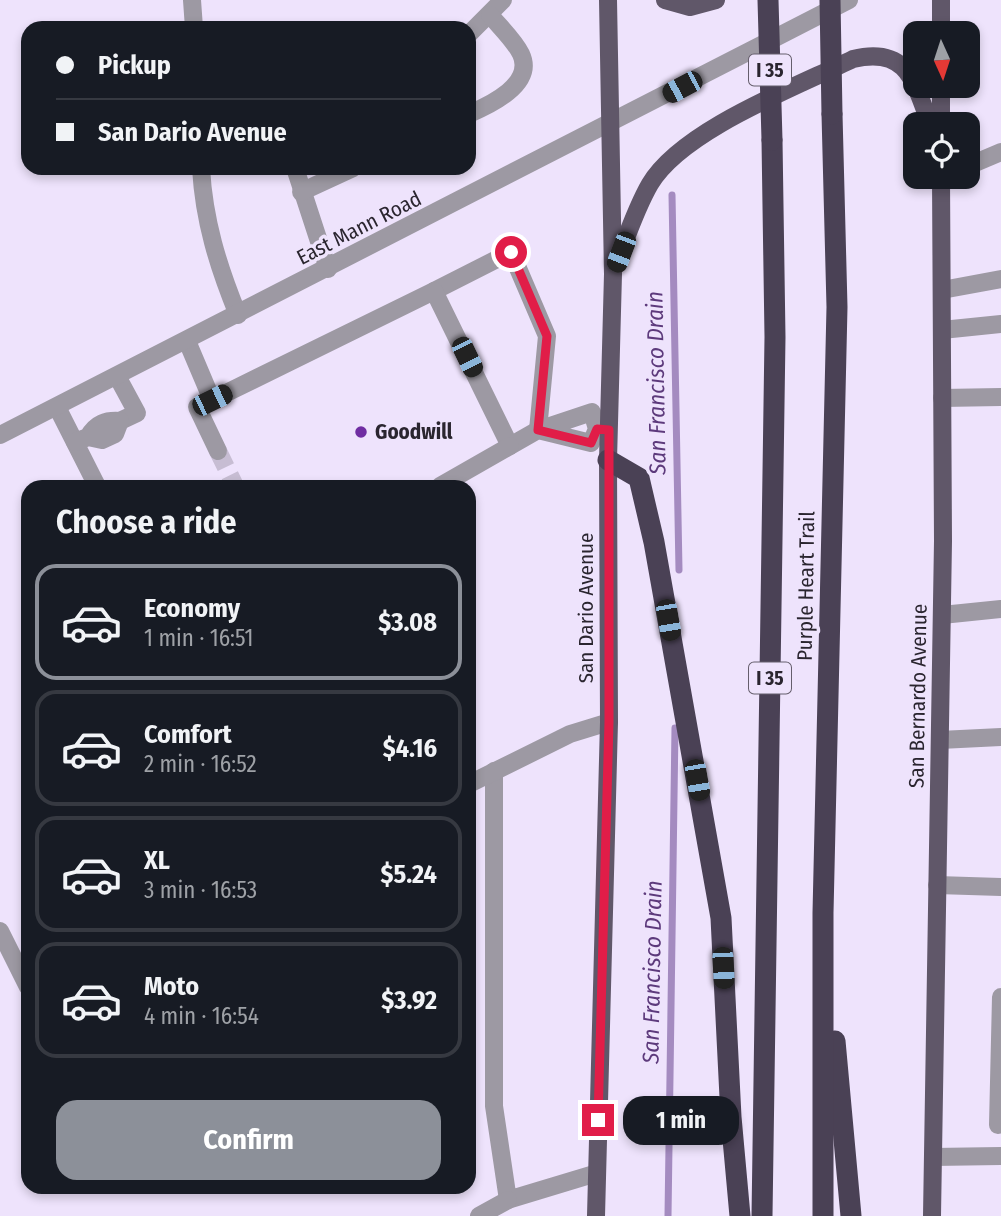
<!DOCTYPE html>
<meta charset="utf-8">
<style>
:root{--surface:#171b24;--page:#242831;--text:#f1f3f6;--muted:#9ea1a6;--line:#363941;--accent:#8c9099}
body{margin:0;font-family:"Fira Sans Condensed",sans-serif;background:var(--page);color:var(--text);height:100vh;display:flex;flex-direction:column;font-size:26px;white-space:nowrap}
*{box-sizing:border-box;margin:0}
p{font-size:23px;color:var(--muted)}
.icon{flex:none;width:38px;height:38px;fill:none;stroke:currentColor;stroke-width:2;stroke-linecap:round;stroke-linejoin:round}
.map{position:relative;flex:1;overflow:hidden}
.sheet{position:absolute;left:21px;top:480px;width:455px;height:714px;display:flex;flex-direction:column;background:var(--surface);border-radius:21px;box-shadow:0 4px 10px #0003}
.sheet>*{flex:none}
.top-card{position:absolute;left:21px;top:21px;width:455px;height:154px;border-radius:21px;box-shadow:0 4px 10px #0003;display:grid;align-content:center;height:154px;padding:0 35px;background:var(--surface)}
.needle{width:46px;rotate:177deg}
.tools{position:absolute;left:903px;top:21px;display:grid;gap:14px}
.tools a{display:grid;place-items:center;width:77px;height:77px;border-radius:14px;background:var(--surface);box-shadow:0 4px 10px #0003;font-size:35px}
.end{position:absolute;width:32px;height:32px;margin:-16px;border:9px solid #e11d48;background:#fff;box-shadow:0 0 0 4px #fff}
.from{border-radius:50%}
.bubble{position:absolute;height:49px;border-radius:21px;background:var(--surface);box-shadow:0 4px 10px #0003;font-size:23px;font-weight:700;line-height:49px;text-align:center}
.car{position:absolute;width:21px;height:42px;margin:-21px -10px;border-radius:9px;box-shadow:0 0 5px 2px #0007;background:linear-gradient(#222 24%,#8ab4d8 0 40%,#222 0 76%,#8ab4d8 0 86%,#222 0)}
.top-card b{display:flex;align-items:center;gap:24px;height:66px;font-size:26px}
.top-card b+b{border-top:2px solid var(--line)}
.top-card i{width:18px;height:18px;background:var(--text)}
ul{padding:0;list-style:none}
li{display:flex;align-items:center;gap:21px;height:116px;margin:0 14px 10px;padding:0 21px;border:4px solid var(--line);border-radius:21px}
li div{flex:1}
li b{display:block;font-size:26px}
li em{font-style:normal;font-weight:700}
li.selected{border-color:var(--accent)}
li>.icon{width:63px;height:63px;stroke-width:1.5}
h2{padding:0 35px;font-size:32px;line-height:84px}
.action{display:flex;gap:14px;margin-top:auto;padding:14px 35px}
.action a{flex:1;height:80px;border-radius:21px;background:var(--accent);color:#fff;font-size:28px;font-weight:700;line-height:80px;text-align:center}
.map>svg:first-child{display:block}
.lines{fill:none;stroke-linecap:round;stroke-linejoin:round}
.stream{stroke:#a48bc0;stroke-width:7}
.minor-tunnel{stroke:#c7bdd3;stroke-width:18;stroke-dasharray:18 9;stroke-linecap:butt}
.minor{stroke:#9d99a3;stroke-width:18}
.major{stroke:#605769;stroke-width:18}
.highway{stroke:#4a4155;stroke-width:21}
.highway-bridge{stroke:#4a4155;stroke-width:21}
.route{stroke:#e11d48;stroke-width:9}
.poi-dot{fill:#6f2da2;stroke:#eee3fc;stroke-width:2.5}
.labels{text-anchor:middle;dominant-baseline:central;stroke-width:7;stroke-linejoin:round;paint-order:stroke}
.shield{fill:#eee3fc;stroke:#655e6c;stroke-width:2}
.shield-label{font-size:19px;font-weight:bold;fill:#2a252f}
.street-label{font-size:21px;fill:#2a252f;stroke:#eee3fc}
.poi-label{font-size:21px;font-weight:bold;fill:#2a252f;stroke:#eee3fc;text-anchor:start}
.water-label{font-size:23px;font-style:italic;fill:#5d3a7c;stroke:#eee3fc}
</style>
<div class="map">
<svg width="1001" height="1216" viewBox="0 0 1001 1216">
<rect width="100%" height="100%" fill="#eee3fc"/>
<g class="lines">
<g class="stream">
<path d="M672,195L679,570"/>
<path d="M668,1216L675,728"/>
</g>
<path class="minor-tunnel" d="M218,451L235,486"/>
<g class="minor">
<path d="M192,0L194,28"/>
<path d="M469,34L503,0"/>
<path d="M469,114C490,105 535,84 521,54C514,40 500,27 490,15"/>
<path d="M968,166L1001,152"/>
<path d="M201,168C204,221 218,266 238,315"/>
<path d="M295,168L328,269"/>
<path d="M301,192L353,168"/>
<path d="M942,290L1001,279"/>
<path d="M434,291L511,252L547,336L538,430"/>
<path d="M942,330L1001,324"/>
<path d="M187,341L212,400L434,291L510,446L538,430L592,412L597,429L591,443L538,430"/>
<path d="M117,376L137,413L120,421"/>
<path d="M942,398L1001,397"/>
<path d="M212,400L197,407L218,451"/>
<path d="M57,407L97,486"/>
<path d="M0,435L849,0"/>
<path d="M75,442L88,437L102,440L115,434L120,421C106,420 96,423 88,437"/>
<path d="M440,486L510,446"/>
<path d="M942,615L1001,609"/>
<path d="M940,740L1001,737"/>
<path d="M494,771V1106L508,1200L597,1173"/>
<path d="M469,784L570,734L609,722"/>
<path d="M937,885L1001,887"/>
<path d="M0,931L28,987"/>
<path d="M1001,997L998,1125L1001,1124"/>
<path d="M933,1157L1001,1156"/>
<path d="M479,1216L508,1200"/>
</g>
<g class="major">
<path d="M665,0L690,7L716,0"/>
<path d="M941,0V33"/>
<path d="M941,86V124"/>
<path d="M617,262C627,236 636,208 650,184C682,130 796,87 853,59C907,46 914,81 930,124"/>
<path d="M596,1216L609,722L608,460L613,274L608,0"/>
<path d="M932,1216L943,541L941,177"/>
</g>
<g class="highway">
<path d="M608,460L639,478L654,542L721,918L731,1117L740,1216"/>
<path d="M835,1041L851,1216"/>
<path d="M762,1216L775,337L772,140"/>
<path d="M823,1216V913L837,307L832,114"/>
</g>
<g class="highway-bridge">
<path d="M768,0L772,140"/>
<path d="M830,0L832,114"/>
</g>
</g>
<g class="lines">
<path class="route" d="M511,252L547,336L538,430L591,443L597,429L609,430V722L598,1120"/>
</g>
<circle class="poi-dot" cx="361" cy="432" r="7"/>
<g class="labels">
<g class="shield">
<rect x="749" y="54.5" width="42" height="31" rx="5"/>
<rect x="749" y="662.5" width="42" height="31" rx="5"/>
</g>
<g class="shield-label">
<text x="770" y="70">I 35</text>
<text x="770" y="678">I 35</text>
</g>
<g class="street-label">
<text transform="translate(359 228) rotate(-27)">East Mann Road</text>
<text transform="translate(806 586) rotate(-89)">Purple Heart Trail</text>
<text transform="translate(586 608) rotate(-90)">San Dario Avenue</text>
<text transform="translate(918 696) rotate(-89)">San Bernardo Avenue</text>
</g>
<g class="poi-label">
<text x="375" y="432">Goodwill</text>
</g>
<g class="water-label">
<text transform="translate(656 383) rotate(-91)">San Francisco Drain</text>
<text transform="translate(652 972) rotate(-89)">San Francisco Drain</text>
</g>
</g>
</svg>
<div class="tools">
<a><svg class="needle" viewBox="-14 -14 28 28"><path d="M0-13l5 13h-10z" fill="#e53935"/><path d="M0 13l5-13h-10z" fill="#9ea1a6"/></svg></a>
<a><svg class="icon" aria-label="locate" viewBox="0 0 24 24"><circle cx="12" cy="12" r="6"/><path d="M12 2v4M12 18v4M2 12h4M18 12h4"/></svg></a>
</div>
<i class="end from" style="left:511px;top:252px"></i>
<i class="end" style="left:598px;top:1120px"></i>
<div class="bubble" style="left:623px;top:1096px;width:116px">1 min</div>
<i class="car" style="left:682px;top:87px;rotate:242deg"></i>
<i class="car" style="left:621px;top:252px;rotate:201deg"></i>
<i class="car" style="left:467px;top:357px;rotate:154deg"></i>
<i class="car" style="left:212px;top:400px;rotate:64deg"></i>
<i class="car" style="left:668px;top:620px;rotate:170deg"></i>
<i class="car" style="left:697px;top:780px;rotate:170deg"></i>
<i class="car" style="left:723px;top:968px;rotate:177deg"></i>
<div class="top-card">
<b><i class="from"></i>Pickup</b>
<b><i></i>San Dario Avenue</b>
</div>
<section class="sheet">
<h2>Choose a ride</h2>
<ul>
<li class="selected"><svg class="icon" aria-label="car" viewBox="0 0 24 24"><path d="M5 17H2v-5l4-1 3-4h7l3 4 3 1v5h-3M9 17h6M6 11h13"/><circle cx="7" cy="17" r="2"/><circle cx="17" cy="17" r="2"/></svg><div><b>Economy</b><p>1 min · 16:51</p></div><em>$3.08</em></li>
<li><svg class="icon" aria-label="car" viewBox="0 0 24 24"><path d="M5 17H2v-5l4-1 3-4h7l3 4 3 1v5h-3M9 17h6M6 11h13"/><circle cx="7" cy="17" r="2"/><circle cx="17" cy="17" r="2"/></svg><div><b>Comfort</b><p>2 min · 16:52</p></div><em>$4.16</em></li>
<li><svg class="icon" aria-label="car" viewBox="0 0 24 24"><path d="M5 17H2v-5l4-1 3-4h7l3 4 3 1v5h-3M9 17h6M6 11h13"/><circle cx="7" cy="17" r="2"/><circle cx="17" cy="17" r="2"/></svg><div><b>XL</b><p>3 min · 16:53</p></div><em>$5.24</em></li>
<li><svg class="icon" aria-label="car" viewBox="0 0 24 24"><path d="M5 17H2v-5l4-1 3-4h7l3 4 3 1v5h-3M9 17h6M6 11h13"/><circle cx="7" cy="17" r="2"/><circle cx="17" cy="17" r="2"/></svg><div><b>Moto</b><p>4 min · 16:54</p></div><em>$3.92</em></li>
</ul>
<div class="action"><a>Confirm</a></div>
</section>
</div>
